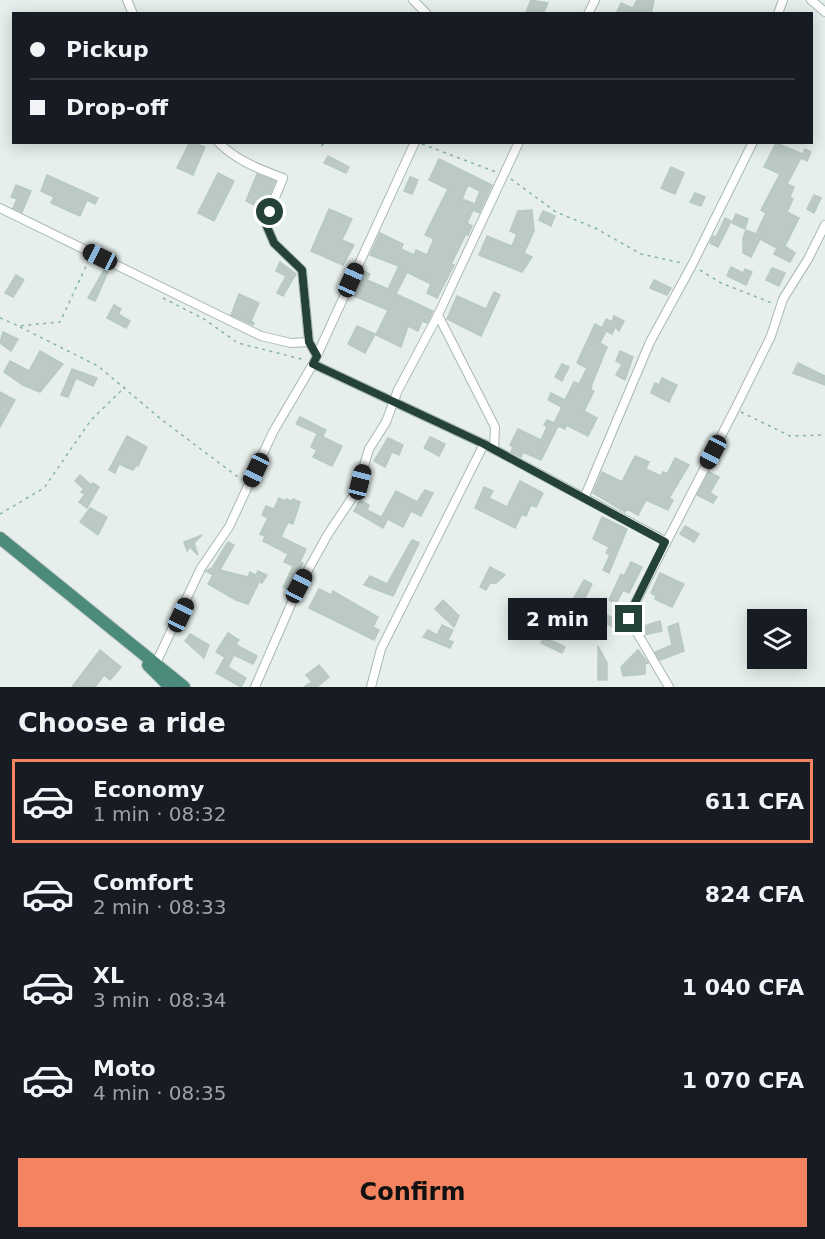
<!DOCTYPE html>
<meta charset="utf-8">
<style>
:root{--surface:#171b24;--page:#20242c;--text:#f1f3f6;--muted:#9ea1a6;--line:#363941;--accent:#f4845f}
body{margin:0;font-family:"DejaVu Sans",sans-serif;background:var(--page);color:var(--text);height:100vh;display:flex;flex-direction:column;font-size:22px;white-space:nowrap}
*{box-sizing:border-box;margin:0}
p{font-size:20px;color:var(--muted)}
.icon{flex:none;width:33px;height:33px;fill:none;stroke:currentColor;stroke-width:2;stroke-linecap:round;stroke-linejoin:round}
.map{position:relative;height:687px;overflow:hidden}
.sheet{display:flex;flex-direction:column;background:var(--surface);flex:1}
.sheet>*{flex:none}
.top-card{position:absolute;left:12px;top:12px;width:801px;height:132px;border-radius:0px;box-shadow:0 3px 15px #0003;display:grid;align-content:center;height:132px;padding:0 18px;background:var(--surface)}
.fabs{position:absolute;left:747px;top:609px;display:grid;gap:12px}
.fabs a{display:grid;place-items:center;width:60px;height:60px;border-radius:0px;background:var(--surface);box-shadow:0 3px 15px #0003;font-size:30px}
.end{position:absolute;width:27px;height:27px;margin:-14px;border:8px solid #24423a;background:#fff;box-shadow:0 0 0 3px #fff}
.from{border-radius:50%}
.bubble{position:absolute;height:42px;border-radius:0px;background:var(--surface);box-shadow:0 3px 15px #0003;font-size:20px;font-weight:700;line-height:42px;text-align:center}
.car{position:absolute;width:18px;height:36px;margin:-18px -9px;border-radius:8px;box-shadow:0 0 4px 2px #0007;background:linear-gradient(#222 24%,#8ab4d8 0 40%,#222 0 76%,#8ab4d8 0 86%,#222 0)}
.top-card b{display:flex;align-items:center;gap:21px;height:57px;font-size:22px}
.top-card b+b{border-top:2px solid var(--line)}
.top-card i{width:15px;height:15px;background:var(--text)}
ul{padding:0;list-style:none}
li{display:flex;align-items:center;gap:18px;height:84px;margin:0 12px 9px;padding:0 6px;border:3px solid transparent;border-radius:0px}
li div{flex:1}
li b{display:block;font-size:22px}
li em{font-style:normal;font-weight:700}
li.active{border-color:var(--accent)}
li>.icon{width:54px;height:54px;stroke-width:1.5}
h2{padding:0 18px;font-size:27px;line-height:72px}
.primary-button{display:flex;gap:12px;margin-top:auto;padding:12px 18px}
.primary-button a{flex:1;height:69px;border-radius:0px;background:var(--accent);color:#111;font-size:24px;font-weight:700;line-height:69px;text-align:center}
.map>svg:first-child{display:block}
.building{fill:#bbcac4;stroke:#b8c9c2;stroke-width:1.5;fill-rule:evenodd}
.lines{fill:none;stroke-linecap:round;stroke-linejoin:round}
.minor-casing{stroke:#a8b8b2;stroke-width:10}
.trunk-casing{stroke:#c2cac8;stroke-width:14}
.path{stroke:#86b3a5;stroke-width:1.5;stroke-dasharray:3 4.5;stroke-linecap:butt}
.minor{stroke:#fff;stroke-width:8}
.trunk{stroke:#4c8a7c;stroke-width:12}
.route{stroke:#24423a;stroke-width:8}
</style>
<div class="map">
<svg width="825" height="687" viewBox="0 0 825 687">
<rect width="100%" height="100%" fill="#e6efeb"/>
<g class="building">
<path d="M531,0L548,3L543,14H525Z"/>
<path d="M637,0H654L651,14L617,12L621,3L633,8Z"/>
<path d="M190,142L205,147L193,175L177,168Z"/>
<path d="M776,143L803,154L805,149L811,152L807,161L801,158L787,184L794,187L790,197L793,199L787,212L799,218L785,246L795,253L790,262L774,254L777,248L760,239L751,257L743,253V238L746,230L756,234L766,213L761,210L780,174L764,167Z"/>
<path d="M328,156L349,167L346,173L324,163Z"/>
<path d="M439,159L492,185L479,213L473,210L467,223L472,226L468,235L466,234L451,264L454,265L437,298L427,293L431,284L407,272L396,294L433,311L427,323L422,321L418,331L408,326L401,347L376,335L388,310L352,295L364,271L370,274L367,280L388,289L399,266L370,255L380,233L403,244L401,249L414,255L416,250L427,255L434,239L425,235L448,189L429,180ZM468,185L480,191L475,204L462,199Z"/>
<path d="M671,167L684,173L675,194L661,188Z"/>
<path d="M218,173L234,181L214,221L198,213Z"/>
<path d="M257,174L275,181L264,210L246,201Z"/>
<path d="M47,175L98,198L95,204L87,200L80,216L51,203L54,197L41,191Z"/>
<path d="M410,177L418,180L412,194L404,191Z"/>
<path d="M16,185L31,191L22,212L13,208L17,199L11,197Z"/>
<path d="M695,193L705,197L701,206L690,202Z"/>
<path d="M814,195L821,198L814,213L807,209Z"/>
<path d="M329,209L352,219L342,240L354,245L343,265L311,251Z"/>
<path d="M532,210L534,231L524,253L532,257L522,272L479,255L487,236L512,246L517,234L510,231L518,211Z"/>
<path d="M543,211L555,216L551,226L539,220Z"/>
<path d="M736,214L748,219L745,229L732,223Z"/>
<path d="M725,218L731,221L718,247L710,243L713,236L716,237Z"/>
<path d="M280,262L296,274L283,296L277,293L286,276L276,271Z"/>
<path d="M731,267L743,273L745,269L752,272L746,285L727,276Z"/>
<path d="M772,268L785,273L779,286L766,280Z"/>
<path d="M104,270L108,272L95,301L88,298Z"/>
<path d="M16,275L24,280L13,297L5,293Z"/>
<path d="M654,280L671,288L667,295L650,288Z"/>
<path d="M494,292L500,295L481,336L447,319L457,296L486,309Z"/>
<path d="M239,294L259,303L251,321L254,323L253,325L231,315Z"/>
<path d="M114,305L121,309L118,314L130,321L126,328L107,318Z"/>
<path d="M614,316L624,321L619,331L615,327L612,334L606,331L600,343L607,347L592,384L591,390L594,391L584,411L597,418L588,436L566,425L565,429L558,426L541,460L523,452L521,457L511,452L513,447L510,445L518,429L541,440L547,427L544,425L547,420L554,423L562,407L548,400L551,393L565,400L574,382L579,384L587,368L577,363L595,324L602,328L606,319L612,322Z"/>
<path d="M357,326L375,334L365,353L348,344Z"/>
<path d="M3,332L18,339L11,351L0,343Z"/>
<path d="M40,351L63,364L40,392L23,385L4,372L10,361L29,371Z"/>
<path d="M620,351L633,357L625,380L616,375L622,364L616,361Z"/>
<path d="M798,363L825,376V385L793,373Z"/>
<path d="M562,364L569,367L562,381L555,377Z"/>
<path d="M72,369L97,378L93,386L76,378L68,397L61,395Z"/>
<path d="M662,378L677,385L669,402L651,393L655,383L659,385Z"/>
<path d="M0,392L15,400L0,427Z"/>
<path d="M300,417L326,430L323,436L296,424Z"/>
<path d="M317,434L342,446L332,466L313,457L317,450L311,447Z"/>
<path d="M127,436L147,447L138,466L136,465L133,470L119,464L115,473L109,470Z"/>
<path d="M430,437L445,444L439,456L424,448Z"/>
<path d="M388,438L403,445L399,455L392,452L385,467L374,461Z"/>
<path d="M635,456L649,462L646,469L661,476L663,472L667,474L675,458L689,465L669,498L673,500L668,510L646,500L638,515L627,509L625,512L593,493L602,472L622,482Z"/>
<path d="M709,472L719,477L710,493L717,497L713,503L697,495Z"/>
<path d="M80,475L91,485L93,483L99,487L87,508L79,502L85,494L81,492L84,489L75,481Z"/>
<path d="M520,481L543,493L536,507L531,505L526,516L522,514L515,528L475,508L484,487L493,491L489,498L507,507Z"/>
<path d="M425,490L433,493L421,516L411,511L403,527L382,516L396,491L417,502Z"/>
<path d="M279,498L285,501L286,499L291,501L293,499L300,502L293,524L288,522L281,537L306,549L300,562L303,563L290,590L283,587L293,566L284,562L288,554L263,541L265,536L260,534L268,518L262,515L266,506L274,509Z"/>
<path d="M360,500L369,505L367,510L387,520L383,528L354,511Z"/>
<path d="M90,508L107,517L98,535L80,522Z"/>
<path d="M602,517L627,529L609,573L603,570L610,555L606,553L609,547L593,539Z"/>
<path d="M685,526L699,534L694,542L680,534Z"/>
<path d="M202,535L194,543L198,555L190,547L187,551L184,542Z"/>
<path d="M412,540L419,543L393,596L364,585L370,576L387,584Z"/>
<path d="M228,542L234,545L220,570L248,577L250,572L256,575L258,571L267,575L262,583L259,582L248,604L236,600L208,584L213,575L206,571L212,568Z"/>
<path d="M631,562L642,567L629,593L623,590L616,604L609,600L621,574L624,576Z"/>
<path d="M490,567L505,575L496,583H490L486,590L480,587Z"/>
<path d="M660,573L684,584L672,607L655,599L656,596L651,593Z"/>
<path d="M584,580L592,584L579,610L582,612L572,633L558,626Z"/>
<path d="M319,589L331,595L333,591L378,617L373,627L379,630L374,640L309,608Z"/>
<path d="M443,600L459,616L454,627L435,609Z"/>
<path d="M596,611L616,619L613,627L593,617Z"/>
<path d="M660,621L662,631L645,635L641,627Z"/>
<path d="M678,623L684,651L660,660L655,652L672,645L668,627Z"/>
<path d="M442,625L453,630L448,640L453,642L450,648L423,637L428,630L437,635Z"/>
<path d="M228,633L239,640L236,644L240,647L257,656L253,664L234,655L228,667L246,678L241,687L216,673L225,657L216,652Z"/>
<path d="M190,634L209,645L204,658L185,641Z"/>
<path d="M544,637L565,647L562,653L541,643Z"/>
<path d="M598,646L607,663V680H598Z"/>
<path d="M100,650L121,667L110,680L104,675L95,687H72Z"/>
<path d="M638,650L648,663L645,664V674L623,676L621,667Z"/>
<path d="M319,665L329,677L317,687H304L312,682L306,675Z"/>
</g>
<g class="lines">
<defs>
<g id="minor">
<path d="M127,0L133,14"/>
<path d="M413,0L427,14"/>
<path d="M811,0L825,12"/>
<path d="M588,14L595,0"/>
<path d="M778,14L783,0"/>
<path d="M218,142C237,161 259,169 283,178L265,222L274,243L302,270L309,342L317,356"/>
<path d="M0,208L261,336L291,343L309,342"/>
<path d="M438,315L495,427L494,449"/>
<path d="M313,364L484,444L665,541"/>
<path d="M585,496L650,342L692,265L753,142"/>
<path d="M156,663L201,568L229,527L273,432L313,364L415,142"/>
<path d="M255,687L299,586L328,534L356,492L369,449L386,422L398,390L438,315L519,142"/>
<path d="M371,687L381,649L484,444"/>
<path d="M669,687L629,619L633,607L735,409L771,336L783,299L808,259L825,225"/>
</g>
<g id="trunk">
<path d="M0,538L184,687"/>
<path d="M148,665L170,687"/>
</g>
</defs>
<use href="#minor" class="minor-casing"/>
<use href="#trunk" class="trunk-casing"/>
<g class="path">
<path d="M315,142L321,146L326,142"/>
<path d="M422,144L496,172"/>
<path d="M511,179L556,212L595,228L641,254L682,263"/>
<path d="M700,270L721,283L772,303"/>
<path d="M163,298L204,319L238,343L305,360"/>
<path d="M0,318L19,326L60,322L88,262"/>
<path d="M20,327L98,366L162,420L242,480"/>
<path d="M741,412L790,436L825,435"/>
<path d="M0,514L44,488L91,420L125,387"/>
</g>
<use href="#minor" class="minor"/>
<use href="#trunk" class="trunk"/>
</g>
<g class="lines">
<path class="route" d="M270,212L265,222L274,243L302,270L309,342L317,356L313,364L484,444L665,542L633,607L629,619"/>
</g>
</svg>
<div class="fabs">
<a><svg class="icon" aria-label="layers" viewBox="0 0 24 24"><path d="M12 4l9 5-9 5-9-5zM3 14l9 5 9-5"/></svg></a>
</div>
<i class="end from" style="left:270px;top:212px"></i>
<i class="end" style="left:629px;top:619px"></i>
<div class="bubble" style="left:508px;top:598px;width:99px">2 min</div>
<i class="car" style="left:100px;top:257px;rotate:296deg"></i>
<i class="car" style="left:351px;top:280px;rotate:24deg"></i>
<i class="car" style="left:713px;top:452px;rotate:208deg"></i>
<i class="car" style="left:256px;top:470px;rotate:205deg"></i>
<i class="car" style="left:360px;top:482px;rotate:14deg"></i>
<i class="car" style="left:299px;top:586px;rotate:28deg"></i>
<i class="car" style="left:181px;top:615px;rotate:25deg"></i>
<div class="top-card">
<b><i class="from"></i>Pickup</b>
<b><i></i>Drop-off</b>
</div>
</div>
<section class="sheet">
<h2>Choose a ride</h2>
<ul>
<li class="active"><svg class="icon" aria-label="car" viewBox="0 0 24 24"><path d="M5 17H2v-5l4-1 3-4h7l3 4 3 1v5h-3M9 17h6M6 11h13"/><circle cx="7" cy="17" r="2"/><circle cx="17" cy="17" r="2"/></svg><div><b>Economy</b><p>1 min · 08:32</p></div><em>611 CFA</em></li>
<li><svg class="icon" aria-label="car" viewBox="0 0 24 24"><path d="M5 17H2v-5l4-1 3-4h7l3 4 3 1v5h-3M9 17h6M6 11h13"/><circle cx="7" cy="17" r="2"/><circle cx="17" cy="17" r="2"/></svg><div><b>Comfort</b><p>2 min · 08:33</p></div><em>824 CFA</em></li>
<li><svg class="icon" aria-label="car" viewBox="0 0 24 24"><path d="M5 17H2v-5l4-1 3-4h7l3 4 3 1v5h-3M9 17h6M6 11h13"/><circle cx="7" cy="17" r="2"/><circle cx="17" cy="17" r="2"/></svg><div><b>XL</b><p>3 min · 08:34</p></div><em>1 040 CFA</em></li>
<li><svg class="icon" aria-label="car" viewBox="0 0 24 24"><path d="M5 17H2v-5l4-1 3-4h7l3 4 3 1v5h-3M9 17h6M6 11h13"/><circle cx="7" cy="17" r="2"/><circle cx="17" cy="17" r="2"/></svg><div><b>Moto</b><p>4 min · 08:35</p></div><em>1 070 CFA</em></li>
</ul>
<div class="primary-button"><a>Confirm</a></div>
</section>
